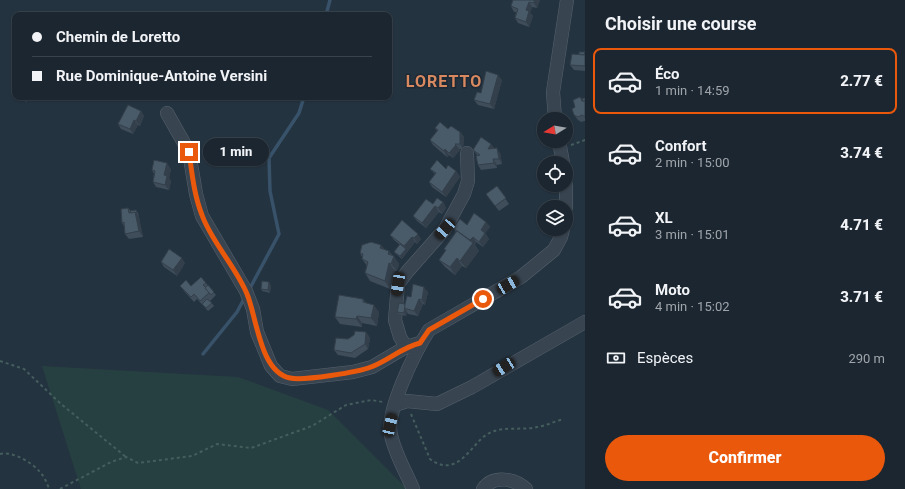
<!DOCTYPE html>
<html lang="fr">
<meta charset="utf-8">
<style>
:root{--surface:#1b2630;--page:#242e38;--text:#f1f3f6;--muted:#a0a5ab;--line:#39434c;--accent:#ea580c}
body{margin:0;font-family:Roboto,sans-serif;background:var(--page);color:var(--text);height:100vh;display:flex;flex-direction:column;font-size:15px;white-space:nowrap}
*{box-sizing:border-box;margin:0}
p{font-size:13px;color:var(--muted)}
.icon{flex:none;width:22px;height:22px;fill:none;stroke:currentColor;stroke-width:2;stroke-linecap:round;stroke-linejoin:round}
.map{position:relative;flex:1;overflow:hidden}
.sheet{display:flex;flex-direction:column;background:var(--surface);width:320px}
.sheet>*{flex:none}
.banner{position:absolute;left:12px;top:12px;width:380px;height:88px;border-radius:8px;box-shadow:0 1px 3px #0004,0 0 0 1px var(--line);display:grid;align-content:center;height:88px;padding:0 20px;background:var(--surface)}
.needle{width:26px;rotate:259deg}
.buttons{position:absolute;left:537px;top:112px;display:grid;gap:8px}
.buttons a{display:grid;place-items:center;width:36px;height:36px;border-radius:50%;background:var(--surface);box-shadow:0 1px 3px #0004,0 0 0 1px var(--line);font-size:20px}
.end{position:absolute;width:18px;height:18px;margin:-9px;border:5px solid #ea580c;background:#fff;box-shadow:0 0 0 2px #fff}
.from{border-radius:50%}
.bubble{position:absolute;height:28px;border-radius:14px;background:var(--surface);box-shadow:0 1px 3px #0004,0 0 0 1px var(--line);font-size:13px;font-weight:800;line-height:28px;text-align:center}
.car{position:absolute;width:12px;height:24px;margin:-12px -6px;border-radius:5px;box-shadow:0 0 3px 1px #0007;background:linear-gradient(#222 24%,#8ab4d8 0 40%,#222 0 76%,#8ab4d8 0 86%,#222 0)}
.banner b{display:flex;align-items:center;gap:14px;height:38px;font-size:15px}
.banner b+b{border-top:1px solid var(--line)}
.banner i{width:10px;height:10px;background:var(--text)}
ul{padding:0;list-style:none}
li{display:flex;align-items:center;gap:12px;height:66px;margin:0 8px 6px;padding:0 12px;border:2px solid transparent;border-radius:8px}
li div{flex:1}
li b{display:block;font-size:15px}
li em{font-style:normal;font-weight:800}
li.active{border-color:var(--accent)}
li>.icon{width:36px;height:36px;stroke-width:1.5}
h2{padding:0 20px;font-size:18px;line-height:48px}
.pay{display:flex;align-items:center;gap:10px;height:44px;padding:0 20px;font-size:15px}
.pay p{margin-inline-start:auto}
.primary-button{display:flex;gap:8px;margin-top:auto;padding:8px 20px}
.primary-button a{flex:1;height:46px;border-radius:24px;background:var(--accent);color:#fff;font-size:16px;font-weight:800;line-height:46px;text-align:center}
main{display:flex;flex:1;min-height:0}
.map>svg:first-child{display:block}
.green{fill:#264041}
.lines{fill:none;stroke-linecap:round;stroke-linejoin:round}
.stream{stroke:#38526a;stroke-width:3.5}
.minor-casing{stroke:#56626d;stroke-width:14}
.path{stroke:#445d5d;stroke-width:2;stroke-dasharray:3 3;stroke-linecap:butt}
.minor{stroke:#384450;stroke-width:13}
.wall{fill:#3f4d5a}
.shaded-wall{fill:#333f4a}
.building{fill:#495a69;stroke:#333f4a}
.route{stroke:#ea580c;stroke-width:5}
.labels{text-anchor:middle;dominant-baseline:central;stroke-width:3;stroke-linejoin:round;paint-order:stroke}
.district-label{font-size:16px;font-weight:bold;letter-spacing:1px;fill:#d98960;stroke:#1d2935}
</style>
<main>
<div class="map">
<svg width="585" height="489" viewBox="0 0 585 489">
<rect width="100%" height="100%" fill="#243340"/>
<path class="green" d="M42,366L238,377L328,410L407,489H81Z"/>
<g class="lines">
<g class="stream">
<path d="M326,15L330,0"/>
<path d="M249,290L279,234L270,191L269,158L299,113L304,97"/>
<path d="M203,354L237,312L245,297"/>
</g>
<defs>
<g id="minor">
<path d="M167,113L189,152L196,194L202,216L246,291L253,309L257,332L271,366L280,376L292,379L353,372L372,367L406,347L420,343"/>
<path d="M555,119L553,92L567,0"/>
<path d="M559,141L563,163"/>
<path d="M566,207V185"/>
<path d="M406,347L400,337L395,320L398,284L407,272L445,229L464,194L468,181L467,153"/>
<path d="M395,405L407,401L437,404L472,387L585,322"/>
<path d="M413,489C406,472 395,454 391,435C385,412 416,350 429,330L521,277L554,250L561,237L563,229"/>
<path d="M483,489C493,475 514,478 526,489"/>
</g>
</defs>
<use href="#minor" class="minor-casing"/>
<g class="path">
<path d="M571,145L585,140"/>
<path d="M0,361L24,369L61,404L126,457"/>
<path d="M411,414L430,459C457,479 470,446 486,435C500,425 521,431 537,427C546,426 555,421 564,419"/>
<path d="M0,454C13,451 31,462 40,472C44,476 47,483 49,489"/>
<path d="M60,489L111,462L126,457L138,463L192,456L217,444L251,448L312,426L346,405L371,400L383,402"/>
</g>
<use href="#minor" class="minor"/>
</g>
<g class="wall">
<path d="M513,0H540L537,8L532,7L530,13L533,16L529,27L518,23L515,18L516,12H514L511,6Z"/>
<path d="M585,52V71L574,70L570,65L579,54Z"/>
<path d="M502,80L494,109L478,105L474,100L481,93Z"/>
<path d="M23,97H33L26,102Z"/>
<path d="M580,97L582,99L585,98V121L581,122L578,120L574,115L575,107Z"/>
<path d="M141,111L144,116L140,126L138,125L133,134L121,129L118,124Z"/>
<path d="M435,128L448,129L460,132L464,137L463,149H459L460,150L453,158L449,155L447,157L433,145L430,140L437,131Z"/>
<path d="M491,144L494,148L500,153L502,164L497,165V168L481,170L478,165L477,155L473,150Z"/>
<path d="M171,169L169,178L171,181L169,190L156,187L153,182L154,174L152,170Z"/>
<path d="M430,169H446L456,171L460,177L446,197L432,187L429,182L435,174Z"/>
<path d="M497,186L509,204L499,211L486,194Z"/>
<path d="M443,202L446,208L442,214L439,212L426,228L417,221L413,216L433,204Z"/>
<path d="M128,208L131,211L136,210L138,213L143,237L129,239L125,234L124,226L122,223Z"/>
<path d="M486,222L490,227L485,233L489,239L483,247L476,242L475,245L479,251L466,268L462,266L455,275L445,267L439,260L446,251L444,249L456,232L453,228Z"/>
<path d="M390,235L421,239L417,244L415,242L402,259L396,254L394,252L400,245L394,240Z"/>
<path d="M381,245L385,250L389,251L399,264L397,271H395L390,289L370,281L365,273L367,266L362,259V257L360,253Z"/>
<path d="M161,262L185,263L177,276L164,267Z"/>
<path d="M206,283L216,295L210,301L214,306L208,311L197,299L194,302L184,291L180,286H191Z"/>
<path d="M271,285L270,293L262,291L261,289Z"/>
<path d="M428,292L425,305L423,304L418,316L408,314L407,312L406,316L399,314L397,312L405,304L411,297Z"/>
<path d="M363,299L366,303L379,312L377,326L362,323V327L340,324L335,317Z"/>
<path d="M366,332L370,338L368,349L355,358L338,355L334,350L348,339Z"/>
</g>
<g class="shaded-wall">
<path d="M534,0H540L537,8L534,3Z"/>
<path d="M529,2L532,7L530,13L533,16L529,27L526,22V10Z"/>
<path d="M498,75L502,80L494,109L490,104Z"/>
<path d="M141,111L144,116L140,126L136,121Z"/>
<path d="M134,120L138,125L133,134L130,129Z"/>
<path d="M460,132L464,137L463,149L460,144Z"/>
<path d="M491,144L495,150L488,149Z"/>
<path d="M456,145L460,150L453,158L449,153Z"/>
<path d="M497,148L500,153L502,164L499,159Z"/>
<path d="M445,149L449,155L447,157L444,151Z"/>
<path d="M493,159L497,165V168L494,163Z"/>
<path d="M167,163L171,169L169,178L171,181L169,190L165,185L164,175Z"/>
<path d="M456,171L460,177L446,197L442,192Z"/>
<path d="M443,202L446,208L442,214L438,208Z"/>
<path d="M435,206L439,212L426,228L422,223Z"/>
<path d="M135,212L139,217L143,237L139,231Z"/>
<path d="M486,222L490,227L485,233L489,239L483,247L479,242L481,230Z"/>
<path d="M418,234L421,239L417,244L414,238Z"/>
<path d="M412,237L415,242L402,259L400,256L406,249L404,246Z"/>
<path d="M473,237L476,242L475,245L479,251L466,268L460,261L470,240Z"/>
<path d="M381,245L387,252L380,248Z"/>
<path d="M389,251L393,258L394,256L399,264L397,271L391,264L388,254Z"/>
<path d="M182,258L185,263L177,276L173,270Z"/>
<path d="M457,258L462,266L455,275L450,267Z"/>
<path d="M389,263L395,271L390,289L385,281Z"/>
<path d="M269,282L271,285L270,293L268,290Z"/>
<path d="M424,287L428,292L425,305L422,300Z"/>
<path d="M419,299L423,304L418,316L414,311Z"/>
<path d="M374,305L379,312L377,326L371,318Z"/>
<path d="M405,309L407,312L406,316L404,313Z"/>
<path d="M357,316L362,323V327L356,319Z"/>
<path d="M366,332L370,338L368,349L365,344Z"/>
</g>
<g class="building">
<path d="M513,0H534V3L529,2L526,10L529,11L526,22L515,18L518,9L511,6Z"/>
<path d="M579,52H585L584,55L579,54Z"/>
<path d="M572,54L585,55V66L570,65Z"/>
<path d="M486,71L498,75L490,104L474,100L477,92L481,93Z"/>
<path d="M580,97L582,101H585V117L582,115L578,117L574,115L572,109L575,107L573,100Z"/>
<path d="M585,98V101H583L582,99Z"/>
<path d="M128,105L141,111L136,121L134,120L130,129L118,124Z"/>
<path d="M440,122L448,129L451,126L460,132V144H455L456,145L449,153L445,149L444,151L430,140L438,130L435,128Z"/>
<path d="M481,137L491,144L488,149L497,148L499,159H493L494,163L478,165L476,156L480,155L473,150Z"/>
<path d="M154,160L167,163L164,175L167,176L165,185L153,182L155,171L152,170Z"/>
<path d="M437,160L446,169L448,165L456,171L442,192L429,182L436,173L430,169Z"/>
<path d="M497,186L506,198L495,206L486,194Z"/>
<path d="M437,198L443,202L438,208L435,206L422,223L413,216L426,199L433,204Z"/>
<path d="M128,208L129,213L135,212L139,231L125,234L124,222L122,223L121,209Z"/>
<path d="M136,210L137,215L135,212L131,213L130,211Z"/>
<path d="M474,213L486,222L481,230L485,233L479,242L473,237L470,240L453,228L460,219L467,225Z"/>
<path d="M402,220L418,234L414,238L412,237L404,246L390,235Z"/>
<path d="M457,231L473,243L460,261L457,258L450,267L439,260L446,250L444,249Z"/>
<path d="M371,242L381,245L380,248L389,251L388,254L394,256L391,264L389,263L385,281L365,273L368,262L362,259L363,254L360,253L362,245Z"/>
<path d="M400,244L406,249L400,256L394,252Z"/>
<path d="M169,249L182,258L173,270L161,262Z"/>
<path d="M201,277L206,283L203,285L210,292L200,301L194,294L191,297L180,286L186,280L191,286Z"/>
<path d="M262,281L269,282L268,290L261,289Z"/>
<path d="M413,284L424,287L422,300L419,299L414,311L404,308L407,296L411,297Z"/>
<path d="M208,285L214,292L211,295L205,288Z"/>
<path d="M339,295L363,299V302L374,305L371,318L357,316L356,319L335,317Z"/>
<path d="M207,299L212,303L206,308L202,304Z"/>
<path d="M399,303L405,304L404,313L397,312Z"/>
<path d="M355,331L366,332L365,344L351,353L334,350L336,338L348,339L354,335Z"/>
</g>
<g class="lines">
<path class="route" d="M189,152C192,173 194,195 202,215C211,241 236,267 247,294C257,318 260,372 290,378C303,381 359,372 371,367C389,360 401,348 420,343L429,330L483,299"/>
</g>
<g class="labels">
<g class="district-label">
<text x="444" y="81">LORETTO</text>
</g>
</g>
</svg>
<div class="buttons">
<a><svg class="needle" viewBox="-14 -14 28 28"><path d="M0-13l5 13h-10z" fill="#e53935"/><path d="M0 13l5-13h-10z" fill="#a0a5ab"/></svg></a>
<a><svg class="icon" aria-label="locate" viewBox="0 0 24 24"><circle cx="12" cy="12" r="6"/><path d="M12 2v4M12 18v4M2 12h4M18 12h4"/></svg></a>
<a><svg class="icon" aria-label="layers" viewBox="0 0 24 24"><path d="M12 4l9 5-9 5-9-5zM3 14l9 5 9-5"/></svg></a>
</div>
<i class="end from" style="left:483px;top:299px"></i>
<i class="end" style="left:189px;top:152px"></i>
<div class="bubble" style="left:203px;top:138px;width:66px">1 min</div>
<i class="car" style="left:445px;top:229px;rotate:222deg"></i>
<i class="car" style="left:398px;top:284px;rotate:189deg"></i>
<i class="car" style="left:508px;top:285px;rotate:60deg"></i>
<i class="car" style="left:504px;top:367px;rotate:238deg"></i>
<i class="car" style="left:390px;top:425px;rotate:13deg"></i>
<div class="banner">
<b><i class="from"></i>Chemin de Loretto</b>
<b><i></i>Rue Dominique-Antoine Versini</b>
</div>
</div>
<section class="sheet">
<h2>Choisir une course</h2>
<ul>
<li class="active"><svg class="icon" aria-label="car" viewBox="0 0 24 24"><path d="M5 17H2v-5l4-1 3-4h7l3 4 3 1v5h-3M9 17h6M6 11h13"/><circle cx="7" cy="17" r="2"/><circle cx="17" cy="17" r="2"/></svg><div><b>Éco</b><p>1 min · 14:59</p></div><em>2.77 €</em></li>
<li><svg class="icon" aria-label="car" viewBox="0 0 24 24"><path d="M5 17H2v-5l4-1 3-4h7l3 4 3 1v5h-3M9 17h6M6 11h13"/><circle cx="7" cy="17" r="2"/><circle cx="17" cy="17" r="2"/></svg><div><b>Confort</b><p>2 min · 15:00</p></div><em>3.74 €</em></li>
<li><svg class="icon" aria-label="car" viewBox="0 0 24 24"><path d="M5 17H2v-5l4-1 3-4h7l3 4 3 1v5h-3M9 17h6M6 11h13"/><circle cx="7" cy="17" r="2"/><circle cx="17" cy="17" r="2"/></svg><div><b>XL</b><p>3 min · 15:01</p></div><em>4.71 €</em></li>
<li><svg class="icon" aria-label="car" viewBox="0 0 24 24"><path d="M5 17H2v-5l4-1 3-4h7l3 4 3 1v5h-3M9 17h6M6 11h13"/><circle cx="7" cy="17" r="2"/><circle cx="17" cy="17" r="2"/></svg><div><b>Moto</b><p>4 min · 15:02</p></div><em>3.71 €</em></li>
</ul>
<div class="pay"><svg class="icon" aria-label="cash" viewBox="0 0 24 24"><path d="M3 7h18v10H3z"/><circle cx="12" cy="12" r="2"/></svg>Espèces<p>290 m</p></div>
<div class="primary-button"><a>Confirmer</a></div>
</section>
</main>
